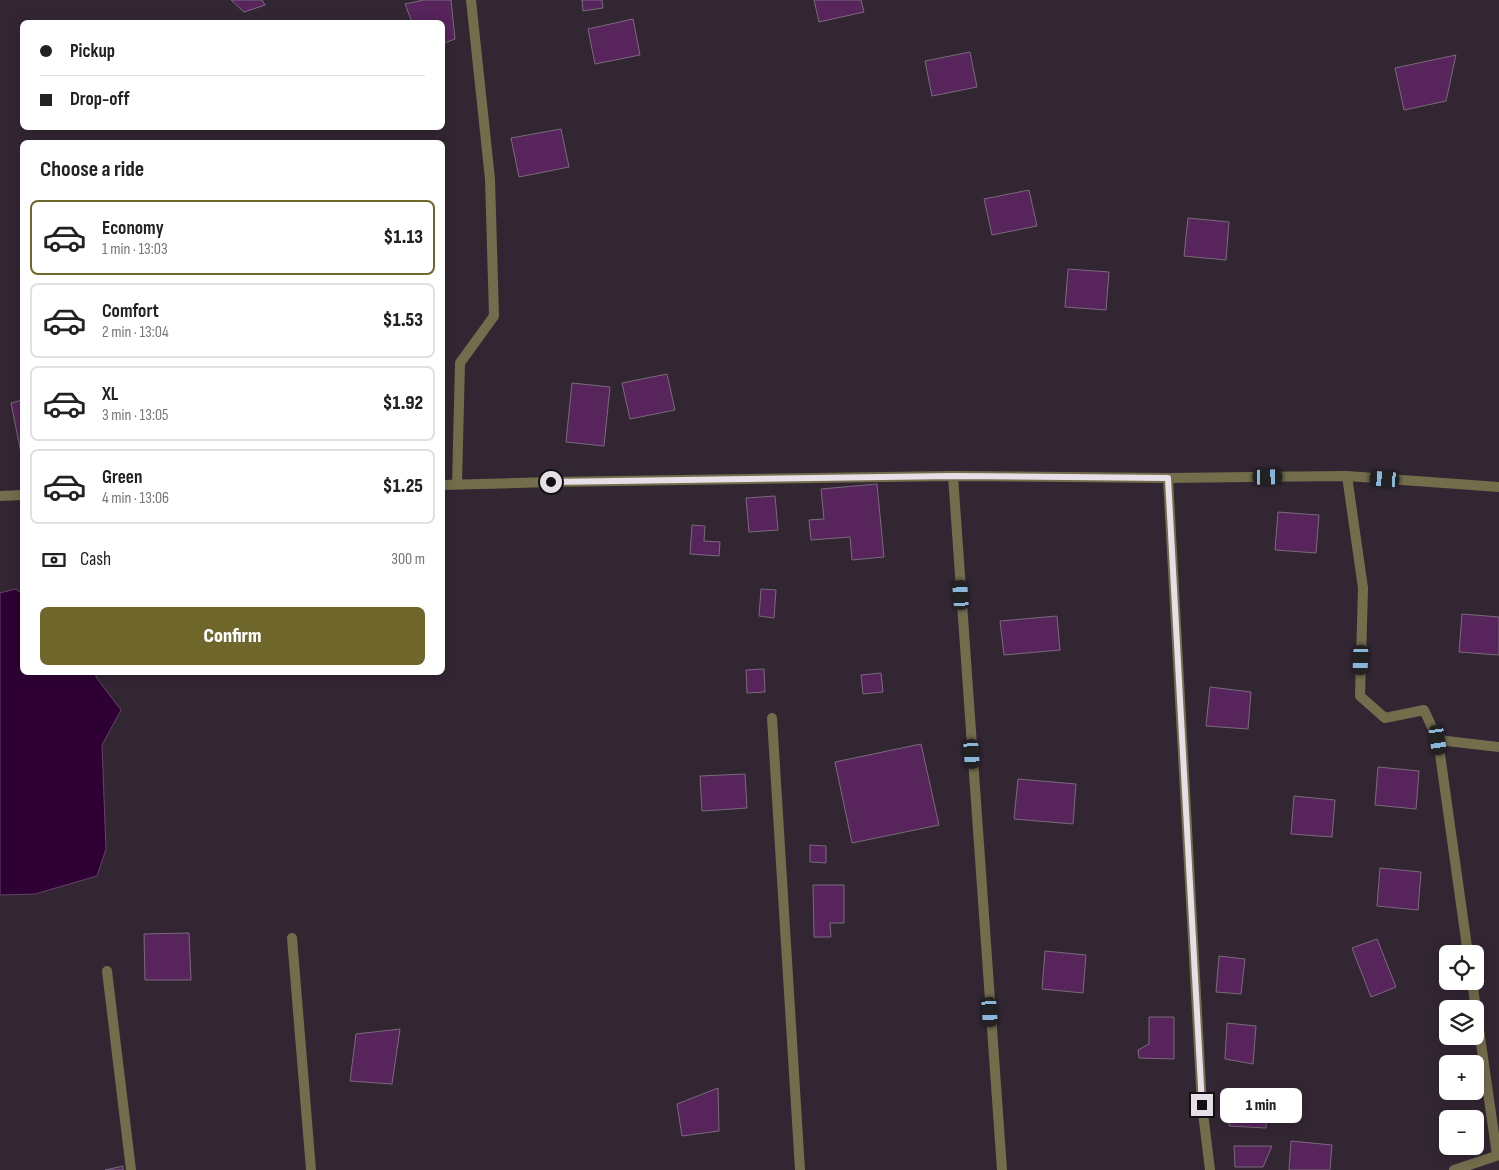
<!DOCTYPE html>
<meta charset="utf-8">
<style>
:root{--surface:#fff;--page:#f2f2f2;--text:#222;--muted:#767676;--line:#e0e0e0;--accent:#6f662b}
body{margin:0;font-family:"Sofia Sans Condensed",sans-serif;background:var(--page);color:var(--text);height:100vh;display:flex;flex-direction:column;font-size:19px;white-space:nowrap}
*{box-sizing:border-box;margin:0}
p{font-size:16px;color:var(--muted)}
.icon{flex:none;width:28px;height:28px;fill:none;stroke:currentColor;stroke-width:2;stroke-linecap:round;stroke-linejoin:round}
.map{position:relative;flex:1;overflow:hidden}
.side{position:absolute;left:20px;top:140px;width:425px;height:535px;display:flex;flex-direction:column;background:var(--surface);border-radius:8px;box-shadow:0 2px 12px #0003}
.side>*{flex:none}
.banner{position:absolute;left:20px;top:20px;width:425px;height:110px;border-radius:8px;box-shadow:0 2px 12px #0003;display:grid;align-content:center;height:110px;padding:0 20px;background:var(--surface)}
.fabs{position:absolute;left:1439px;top:945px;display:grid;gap:10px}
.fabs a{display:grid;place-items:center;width:45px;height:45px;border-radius:8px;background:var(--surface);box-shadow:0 2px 12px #0003;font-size:25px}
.end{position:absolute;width:22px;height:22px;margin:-11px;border:6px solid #e7dfe7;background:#111;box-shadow:0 0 0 2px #111}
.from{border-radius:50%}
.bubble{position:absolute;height:35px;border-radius:8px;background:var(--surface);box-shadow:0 2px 12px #0003;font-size:16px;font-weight:800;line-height:35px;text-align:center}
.car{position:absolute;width:15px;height:30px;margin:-15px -8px;border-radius:6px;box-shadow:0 0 4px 1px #0007;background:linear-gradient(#222 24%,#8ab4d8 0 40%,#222 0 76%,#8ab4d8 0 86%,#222 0)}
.banner b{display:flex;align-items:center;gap:18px;height:48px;font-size:19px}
.banner b+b{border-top:1px solid var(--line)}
.banner i{width:12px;height:12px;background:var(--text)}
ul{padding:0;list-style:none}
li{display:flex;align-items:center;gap:15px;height:75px;margin:0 10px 8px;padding:0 10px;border:2px solid var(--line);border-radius:8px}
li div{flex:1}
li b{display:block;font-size:19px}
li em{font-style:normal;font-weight:800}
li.selected{border-color:var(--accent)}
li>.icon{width:45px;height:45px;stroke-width:1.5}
h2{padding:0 20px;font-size:22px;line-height:60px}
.pay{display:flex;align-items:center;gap:12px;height:55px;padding:0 20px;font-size:19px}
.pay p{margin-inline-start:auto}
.cta{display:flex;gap:10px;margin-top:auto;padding:10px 20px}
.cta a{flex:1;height:58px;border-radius:8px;background:var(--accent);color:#fff;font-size:20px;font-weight:800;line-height:58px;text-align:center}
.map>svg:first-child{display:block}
.water{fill:#2f0034;stroke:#66436a}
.building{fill:#57245c;stroke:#796b7a}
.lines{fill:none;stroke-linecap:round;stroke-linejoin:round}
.street{stroke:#736d4c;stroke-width:10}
.route{stroke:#e7dfe7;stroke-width:6}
</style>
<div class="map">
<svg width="1499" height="1170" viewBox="0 0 1499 1170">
<rect width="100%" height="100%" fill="#322632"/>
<path class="water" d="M15,589L22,593V672L96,673V677L121,710L102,745L106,849L97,876L35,894L0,895V593Z"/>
<g class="building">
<path d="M231,0H262L265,5L244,12Z"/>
<path d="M424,0H451L455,39L442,44V22H412L405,4Z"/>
<path d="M582,0H602L603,8L583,11Z"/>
<path d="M814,0H861L864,12L819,22Z"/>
<path d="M633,19L640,55L595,64L588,29Z"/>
<path d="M970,52L977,87L932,96L925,61Z"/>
<path d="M1456,55L1446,101L1404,110L1395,68Z"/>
<path d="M561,129L569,167L519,177L511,138Z"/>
<path d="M1029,190L1037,226L992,235L984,199Z"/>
<path d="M1188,218L1229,222L1226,260L1184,256Z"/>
<path d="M1068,269L1109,272L1106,310L1065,307Z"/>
<path d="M667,374L675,410L630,419L622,383Z"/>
<path d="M572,383L610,387L604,446L566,442Z"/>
<path d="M22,400V458L11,403Z"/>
<path d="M877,484L884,557L852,560L850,537L811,540L809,520L824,519L821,489Z"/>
<path d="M775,496L778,530L749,532L746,498Z"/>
<path d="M1278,512L1319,515L1316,553L1275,550Z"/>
<path d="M692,525L705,526L704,541L720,542L719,556L690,554Z"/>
<path d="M761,589L776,590L774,618L759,616Z"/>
<path d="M1462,614L1499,617V655L1459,652Z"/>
<path d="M1057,616L1060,650L1004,655L1000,621Z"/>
<path d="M764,669L765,692L747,693L746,670Z"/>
<path d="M881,673L883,692L863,694L861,675Z"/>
<path d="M1210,687L1251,692L1248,729L1206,726Z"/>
<path d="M921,744L939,825L852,843L835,762Z"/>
<path d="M1378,767L1419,771L1416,809L1375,805Z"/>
<path d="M745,774L747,808L702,811L700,776Z"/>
<path d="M1018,779L1076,784L1073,824L1014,819Z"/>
<path d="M1294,796L1335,800L1332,837L1291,834Z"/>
<path d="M810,845L826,846V863L810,862Z"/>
<path d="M1380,868L1421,872L1418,910L1377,906Z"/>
<path d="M813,885H844V923H830L831,937H814Z"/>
<path d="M189,933L191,980H145L144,934Z"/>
<path d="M1377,939L1396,987L1371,997L1352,948Z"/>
<path d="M1045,951L1086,955L1083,993L1042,989Z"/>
<path d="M1219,956L1245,959L1241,994L1216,992Z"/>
<path d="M1149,1017H1174V1059L1139,1058L1138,1050L1149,1044Z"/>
<path d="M1227,1023L1256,1026L1253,1064L1225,1059Z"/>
<path d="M400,1029L392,1084L350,1081L356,1034Z"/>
<path d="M718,1088L719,1131L682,1136L677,1104Z"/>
<path d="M1230,1089L1267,1091L1266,1128L1229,1126Z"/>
<path d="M1291,1141L1332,1145L1330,1170H1289Z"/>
<path d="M1234,1146H1272L1263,1167H1235Z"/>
<path d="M123,1166V1170H105Z"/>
</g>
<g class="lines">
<g class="street">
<path d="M953,476L1002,1170"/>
<path d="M1347,476L1363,588L1360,696L1385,718L1424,710L1438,740L1468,954"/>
<path d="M1168,478L1202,1105L1210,1170"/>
<path d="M457,484L460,363L494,316L490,179L471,0"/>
<path d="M442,485L551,482L953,476L1168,478L1347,476L1499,487"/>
<path d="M0,496L22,495"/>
<path d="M772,718L800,1170"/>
<path d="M1438,740L1499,747"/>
<path d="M292,938L311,1170"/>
<path d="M107,971L131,1170"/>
<path d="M1472,981L1497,1155"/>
<path d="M1454,1170L1499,1155"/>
</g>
</g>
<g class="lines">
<path class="route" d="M551,482L953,476L1168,478L1202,1105"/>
</g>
</svg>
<div class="fabs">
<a><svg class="icon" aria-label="locate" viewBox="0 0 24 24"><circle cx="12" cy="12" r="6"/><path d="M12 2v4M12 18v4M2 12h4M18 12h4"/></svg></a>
<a><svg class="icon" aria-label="layers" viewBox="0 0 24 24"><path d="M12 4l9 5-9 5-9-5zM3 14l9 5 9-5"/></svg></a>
<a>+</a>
<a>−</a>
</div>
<i class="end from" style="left:551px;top:482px"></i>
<i class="end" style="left:1202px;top:1105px"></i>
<div class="bubble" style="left:1220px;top:1088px;width:82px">1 min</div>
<i class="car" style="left:1268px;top:477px;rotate:89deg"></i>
<i class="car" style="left:1385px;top:479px;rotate:274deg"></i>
<i class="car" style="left:961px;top:595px;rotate:356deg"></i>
<i class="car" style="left:1361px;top:660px;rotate:182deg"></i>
<i class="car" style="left:1438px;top:740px;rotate:172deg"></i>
<i class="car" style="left:972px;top:754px;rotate:176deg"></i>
<i class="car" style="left:990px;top:1012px;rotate:176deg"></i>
<div class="banner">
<b><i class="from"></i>Pickup</b>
<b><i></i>Drop-off</b>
</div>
<section class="side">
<h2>Choose a ride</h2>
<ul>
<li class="selected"><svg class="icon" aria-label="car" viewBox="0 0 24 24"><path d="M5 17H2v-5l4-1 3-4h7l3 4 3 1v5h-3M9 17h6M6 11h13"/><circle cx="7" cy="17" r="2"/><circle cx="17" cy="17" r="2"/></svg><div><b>Economy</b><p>1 min · 13:03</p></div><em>$1.13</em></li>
<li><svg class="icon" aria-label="car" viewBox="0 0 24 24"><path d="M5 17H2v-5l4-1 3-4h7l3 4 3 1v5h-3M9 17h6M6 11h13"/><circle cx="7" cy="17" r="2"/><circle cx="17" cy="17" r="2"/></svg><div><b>Comfort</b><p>2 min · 13:04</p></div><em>$1.53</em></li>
<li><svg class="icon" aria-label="car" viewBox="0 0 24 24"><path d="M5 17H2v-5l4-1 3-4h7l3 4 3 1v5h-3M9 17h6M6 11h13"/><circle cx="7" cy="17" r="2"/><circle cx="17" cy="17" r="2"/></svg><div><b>XL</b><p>3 min · 13:05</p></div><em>$1.92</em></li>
<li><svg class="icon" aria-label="car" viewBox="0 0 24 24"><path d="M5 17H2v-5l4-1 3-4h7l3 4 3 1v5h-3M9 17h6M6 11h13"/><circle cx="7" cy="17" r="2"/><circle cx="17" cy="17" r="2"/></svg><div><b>Green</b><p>4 min · 13:06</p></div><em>$1.25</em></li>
</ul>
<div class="pay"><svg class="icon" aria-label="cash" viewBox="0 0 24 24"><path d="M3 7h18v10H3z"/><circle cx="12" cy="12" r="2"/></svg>Cash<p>300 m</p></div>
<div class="cta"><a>Confirm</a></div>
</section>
</div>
